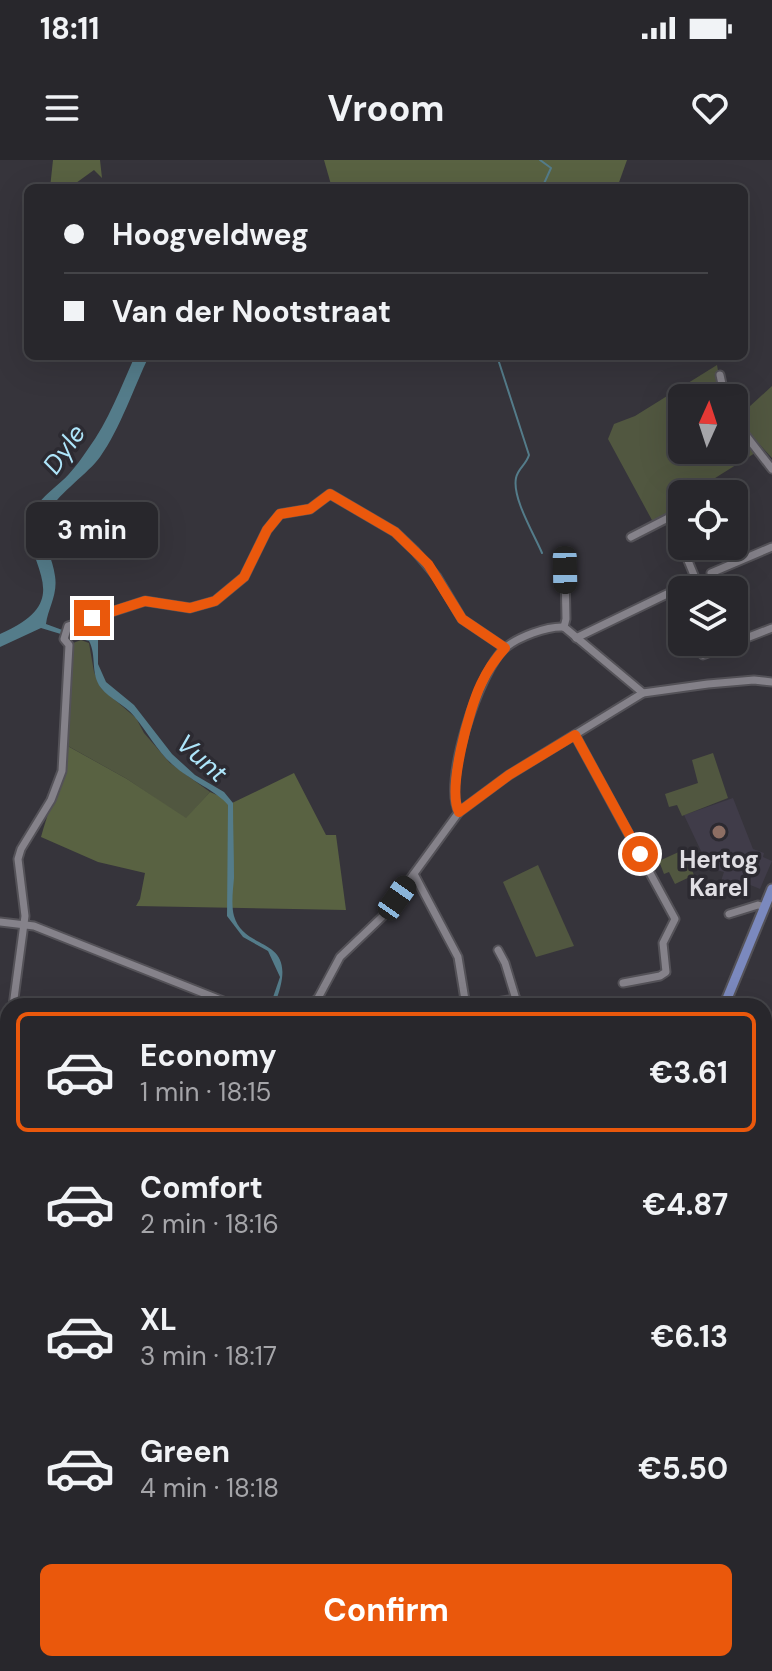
<!DOCTYPE html>
<meta charset="utf-8">
<style>
:root{--surface:#28272c;--page:#343338;--text:#f1f3f6;--muted:#a5a5a9;--line:#444448;--accent:#ea580c}
body{margin:0;font-family:"DM Sans",sans-serif;background:var(--page);color:var(--text);height:100vh;display:flex;flex-direction:column;font-size:30px;white-space:nowrap}
*{box-sizing:border-box;margin:0}
p{font-size:26px;color:var(--muted)}
.icon{flex:none;width:44px;height:44px;fill:none;stroke:currentColor;stroke-width:2;stroke-linecap:round;stroke-linejoin:round}
.map{position:relative;flex:1;overflow:hidden}
.side{position:absolute;left:0px;top:838px;width:772px;height:674px;display:flex;flex-direction:column;background:var(--surface);border-radius:24px 24px 0 0;box-shadow:0 8px 32px #0002,0 0 0 2px var(--line)}
.side>*{flex:none}
.hud{position:absolute;left:24px;top:24px;width:724px;height:176px;border-radius:12px;box-shadow:0 8px 32px #0002,0 0 0 2px var(--line);display:grid;align-content:center;height:176px;padding:0 40px;background:var(--surface)}
.needle{width:52px;rotate:3deg}
.tools{position:absolute;left:668px;top:224px;display:grid;gap:16px}
.tools a{display:grid;place-items:center;width:80px;height:80px;border-radius:12px;background:var(--surface);box-shadow:0 8px 32px #0002,0 0 0 2px var(--line);font-size:40px}
.end{position:absolute;width:36px;height:36px;margin:-18px;border:10px solid #ea580c;background:#fff;box-shadow:0 0 0 4px #fff}
.from{border-radius:50%}
.bubble{position:absolute;height:56px;border-radius:12px;background:var(--surface);box-shadow:0 8px 32px #0002,0 0 0 2px var(--line);font-size:26px;font-weight:700;line-height:56px;text-align:center}
.car{position:absolute;width:24px;height:48px;margin:-24px -12px;border-radius:10px;box-shadow:0 0 6px 2px #0007;background:linear-gradient(#222 24%,#8ab4d8 0 40%,#222 0 76%,#8ab4d8 0 86%,#222 0)}
.hud b{display:flex;align-items:center;gap:28px;height:76px;font-size:30px}
.hud b+b{border-top:2px solid var(--line)}
.hud i{width:20px;height:20px;background:var(--text)}
ul{padding:14px 0 0;list-style:none}
li{display:flex;align-items:center;gap:24px;height:120px;margin:0 16px 12px;padding:0 24px;border:4px solid transparent;border-radius:12px}
li div{flex:1}
li b{display:block;font-size:30px}
li em{font-style:normal;font-weight:700}
li.current{border-color:var(--accent)}
li>.icon{width:72px;height:72px;stroke-width:1.5}
.primary-button{display:flex;gap:16px;margin-top:auto;padding:16px 40px}
.primary-button a{flex:1;height:92px;border-radius:12px;background:var(--accent);color:#fff;font-size:32px;font-weight:700;line-height:92px;text-align:center}
.status{display:flex;justify-content:space-between;align-items:center;height:56px;padding:0 40px;background:var(--surface);direction:ltr}
.status svg{height:22px;fill:currentColor}
header{display:flex;justify-content:space-between;align-items:center;height:104px;padding:0 40px;background:var(--surface);font-size:36px;font-weight:700}
.map>svg:first-child{display:block}
.built{fill:#403c49}
.green{fill:#515740}
.forest{fill:#596242}
.water{fill:#547c8a}
.lines{fill:none;stroke-linecap:round;stroke-linejoin:round}
.stream{stroke:#547c8a;stroke-width:2}
.minor-casing{stroke:#545258;stroke-width:11}
.major-casing{stroke:#545258;stroke-width:13}
.minor{stroke:#85828a;stroke-width:7}
.major{stroke:#7b89be;stroke-width:9}
.rail{stroke:#99979d;stroke-width:2;stroke-dasharray:12 6;stroke-linecap:butt}
.route{stroke:#ea580c;stroke-width:10}
.education-dot{fill:#8d6e63;stroke:#2c2a31;stroke-width:3}
.labels{text-anchor:middle;dominant-baseline:central;stroke-width:7;stroke-linejoin:round;paint-order:stroke}
.poi-label{font-size:24px;font-weight:bold;fill:#e0dee3;stroke:#2c2a31}
.water-label{font-size:26px;font-style:italic;fill:#aee5fa;stroke:#2c2a31}
</style>
<div class="status"><b>18:11</b><svg viewBox="0 0 49 12"><path d="M0 12V9h3v3zM5 12V6h3v6zM10 12V3h3v9zM15 12V0h3v12zM26 1h20v11H26zM47 4h2v5h-2z"/></svg></div>
<header><svg class="icon" aria-label="menu" viewBox="0 0 24 24"><path d="M4 6h16M4 12h16M4 18h16"/></svg>Vroom<svg class="icon" aria-label="heart" viewBox="0 0 24 24"><path d="M12 20l-8-8c-3-5 5-10 8-4 3-6 11-1 8 4z"/></svg></header>
<div class="map">
<svg width="772" height="1511" viewBox="0 0 772 1511">
<rect width="100%" height="100%" fill="#36343b"/>
<path class="built" d="M733,638L753,689L764,693L763,697L772,701L760,729L748,724L743,737L719,727L724,712L709,708L684,655Z"/>
<g class="green">
<path d="M717,205L723,238H682V290H734V264L747,286L755,293L704,325L708,332L682,334V346L653,362L608,279L614,264L635,256Z"/>
<path d="M772,226V298L736,259Z"/>
<path d="M81,480L89,483L94,512L101,528L136,558L144,573L170,603L210,632L186,659L127,619L68,586L73,483Z"/>
<path d="M713,593L728,638L682,656L677,645L669,647L665,634L698,623L692,600Z"/>
<path d="M683,690L694,715L675,724L669,712L664,714L659,701Z"/>
<path d="M538,705L574,786L536,797L503,722Z"/>
</g>
<g class="forest">
<path d="M53,0H100L102,18L94,10L69,28H50Z"/>
<path d="M324,0H627L617,28H332Z"/>
<path d="M64,584L127,619L186,658L210,632L224,638L230,644L294,613L326,675H336L346,750L136,746L140,739L145,713L98,702L41,677C50,645 62,617 64,584Z"/>
</g>
<g class="water">
<path d="M135,196H149C134,227 120,269 100,297C87,315 53,337 47,356C39,382 52,393 55,416C58,435 48,448 46,464L65,471L64,475L41,468L0,487V474C88,436 10,398 35,349C42,336 59,325 69,314C76,306 82,298 88,289C108,262 121,227 135,196Z"/>
<path d="M68,472L93,474L98,480V504L106,522L134,545L172,594L195,615L224,632L233,643C233,668 234,693 234,718C233,730 231,745 234,756C245,795 304,772 274,846H270L280,817L268,791L243,777L227,756L228,645C218,632 188,619 173,605C157,591 148,573 134,556C125,545 110,539 101,528C90,513 97,496 89,481L66,475Z"/>
</g>
<g class="lines">
<g class="stream">
<path d="M540,0L551,8L542,28"/>
<path d="M497,196L529,295C526,305 518,308 516,318C512,338 534,374 542,393"/>
<path d="M764,1032V1039"/>
<path d="M764,1077L766,1091"/>
<path d="M764,1354L772,1327"/>
<path d="M764,1397L772,1373"/>
<path d="M717,1511L719,1504"/>
<path d="M727,1511L729,1504"/>
</g>
<defs>
<g id="minor">
<path d="M720,215L725,238"/>
<path d="M734,260L772,309"/>
<path d="M631,377L670,357"/>
<path d="M711,413L772,387"/>
<path d="M564,467L643,533"/>
<path d="M564,467L566,459L565,410"/>
<path d="M576,478L696,420L670,357L682,349"/>
<path d="M703,495L772,468"/>
<path d="M575,575L675,759L663,783L666,812L660,816L623,823"/>
<path d="M459,652L509,615L643,533L708,524L754,520L772,522"/>
<path d="M414,714L458,797L466,846"/>
<path d="M729,754L758,745L765,747"/>
<path d="M0,762L34,766L236,846"/>
<path d="M498,790L505,803L518,846"/>
<path d="M13,846L25,756L18,699L21,689L51,640L62,611L69,485L64,479L68,466L145,441L190,448L215,441L244,417L267,370L280,354L310,349L330,334L395,372L415,391L437,417L462,459L505,488"/>
<path d="M310,846L318,838L340,797L383,756L459,652C442,623 479,511 505,488C518,477 547,466 564,467"/>
<path d="M471,846L516,839"/>
<path d="M0,877L8,862"/>
<path d="M764,946L772,944"/>
<path d="M0,962L8,963"/>
<path d="M0,1121L8,1123"/>
<path d="M764,1137H772"/>
<path d="M0,1263L8,1260"/>
<path d="M764,1273L770,1269L772,1262"/>
<path d="M134,1504L135,1511"/>
<path d="M662,1504L663,1511"/>
<path d="M284,1511L289,1504"/>
</g>
<g id="major">
<path d="M724,846L772,729"/>
<path d="M452,1511L455,1504"/>
</g>
</defs>
<use href="#minor" class="minor-casing"/>
<use href="#major" class="major-casing"/>
<use href="#minor" class="minor"/>
<use href="#major" class="major"/>
<g class="rail">
<path d="M764,1339L772,1313"/>
<path d="M707,1511L710,1504"/>
</g>
</g>
<g class="lines">
<path class="route" d="M92,458L145,441L190,448L215,441L244,417L267,370L280,354L310,349L330,334L395,372L428,404L462,459L505,488C495,499 487,511 481,524C469,549 447,630 459,652L509,615L575,575L640,694"/>
</g>
<circle class="education-dot" cx="719" cy="672" r="8"/>
<g class="labels">
<g class="poi-label">
<text x="719" y="699">Hertog<tspan x="719" dy="28">Karel</tspan></text>
</g>
<g class="water-label">
<text transform="translate(64 289) rotate(-55)">Dyle</text>
<text transform="translate(202 598) rotate(41)">Vunt</text>
</g>
</g>
</svg>
<div class="tools">
<a><svg class="needle" viewBox="-14 -14 28 28"><path d="M0-13l5 13h-10z" fill="#e53935"/><path d="M0 13l5-13h-10z" fill="#a5a5a9"/></svg></a>
<a><svg class="icon" aria-label="locate" viewBox="0 0 24 24"><circle cx="12" cy="12" r="6"/><path d="M12 2v4M12 18v4M2 12h4M18 12h4"/></svg></a>
<a><svg class="icon" aria-label="layers" viewBox="0 0 24 24"><path d="M12 4l9 5-9 5-9-5zM3 14l9 5 9-5"/></svg></a>
</div>
<i class="end from" style="left:640px;top:694px"></i>
<i class="end" style="left:92px;top:458px"></i>
<div class="bubble" style="left:26px;top:342px;width:132px">3 min</div>
<i class="car" style="left:565px;top:410px;rotate:179deg"></i>
<i class="car" style="left:397px;top:738px;rotate:35deg"></i>
<div class="hud">
<b><i class="from"></i>Hoogveldweg</b>
<b><i></i>Van der Nootstraat</b>
</div>
<section class="side">
<ul>
<li class="current"><svg class="icon" aria-label="car" viewBox="0 0 24 24"><path d="M5 17H2v-5l4-1 3-4h7l3 4 3 1v5h-3M9 17h6M6 11h13"/><circle cx="7" cy="17" r="2"/><circle cx="17" cy="17" r="2"/></svg><div><b>Economy</b><p>1 min · 18:15</p></div><em>€3.61</em></li>
<li><svg class="icon" aria-label="car" viewBox="0 0 24 24"><path d="M5 17H2v-5l4-1 3-4h7l3 4 3 1v5h-3M9 17h6M6 11h13"/><circle cx="7" cy="17" r="2"/><circle cx="17" cy="17" r="2"/></svg><div><b>Comfort</b><p>2 min · 18:16</p></div><em>€4.87</em></li>
<li><svg class="icon" aria-label="car" viewBox="0 0 24 24"><path d="M5 17H2v-5l4-1 3-4h7l3 4 3 1v5h-3M9 17h6M6 11h13"/><circle cx="7" cy="17" r="2"/><circle cx="17" cy="17" r="2"/></svg><div><b>XL</b><p>3 min · 18:17</p></div><em>€6.13</em></li>
<li><svg class="icon" aria-label="car" viewBox="0 0 24 24"><path d="M5 17H2v-5l4-1 3-4h7l3 4 3 1v5h-3M9 17h6M6 11h13"/><circle cx="7" cy="17" r="2"/><circle cx="17" cy="17" r="2"/></svg><div><b>Green</b><p>4 min · 18:18</p></div><em>€5.50</em></li>
</ul>
<div class="primary-button"><a>Confirm</a></div>
</section>
</div>
